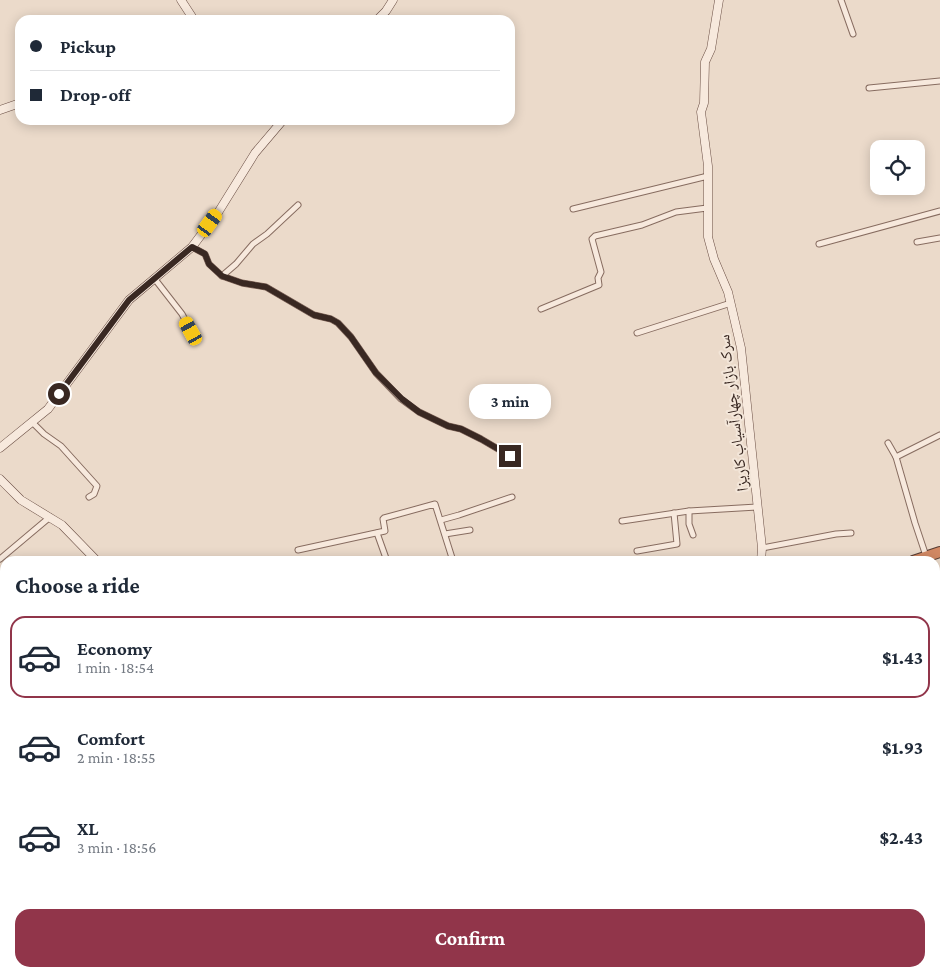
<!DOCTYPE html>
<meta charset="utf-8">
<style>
:root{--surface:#fff;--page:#f2f2f3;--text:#1f2937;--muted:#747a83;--line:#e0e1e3;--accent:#91354a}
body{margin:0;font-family:"Crimson Pro","Noto Naskh Arabic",serif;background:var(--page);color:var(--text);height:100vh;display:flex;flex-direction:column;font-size:19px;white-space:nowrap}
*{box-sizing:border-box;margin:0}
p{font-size:16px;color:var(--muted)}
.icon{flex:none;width:28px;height:28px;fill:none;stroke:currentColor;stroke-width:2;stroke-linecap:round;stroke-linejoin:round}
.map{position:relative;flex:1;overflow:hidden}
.side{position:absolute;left:0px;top:556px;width:940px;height:421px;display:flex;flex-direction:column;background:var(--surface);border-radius:15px 15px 0 0;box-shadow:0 2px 12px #0003}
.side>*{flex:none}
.banner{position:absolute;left:15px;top:15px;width:500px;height:110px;border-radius:15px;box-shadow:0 2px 12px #0003;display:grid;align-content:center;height:110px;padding:0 15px;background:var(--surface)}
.fabs{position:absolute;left:870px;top:140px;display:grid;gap:10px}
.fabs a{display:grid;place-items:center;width:55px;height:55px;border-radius:10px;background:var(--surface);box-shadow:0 2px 12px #0003;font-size:25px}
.end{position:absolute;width:22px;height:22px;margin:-11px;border:6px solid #392822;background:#fff;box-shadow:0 0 0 2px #fff}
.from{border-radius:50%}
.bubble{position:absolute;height:35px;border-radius:15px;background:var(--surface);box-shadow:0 2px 12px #0003;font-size:16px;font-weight:700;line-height:35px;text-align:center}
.car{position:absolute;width:15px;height:30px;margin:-15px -8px;border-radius:6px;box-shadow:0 0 4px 1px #0007;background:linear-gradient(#f5c518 24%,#345 0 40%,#f5c518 0 76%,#345 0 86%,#f5c518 0)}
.banner b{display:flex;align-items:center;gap:18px;height:48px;font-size:19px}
.banner b+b{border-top:1px solid var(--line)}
.banner i{width:12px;height:12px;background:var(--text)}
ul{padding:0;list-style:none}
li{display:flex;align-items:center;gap:15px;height:82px;margin:0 10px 8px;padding:0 5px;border:2px solid transparent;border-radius:15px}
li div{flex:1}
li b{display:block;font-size:19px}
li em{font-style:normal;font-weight:700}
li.on{border-color:var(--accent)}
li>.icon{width:45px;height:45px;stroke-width:1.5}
h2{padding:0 15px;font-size:22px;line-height:60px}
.primary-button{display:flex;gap:10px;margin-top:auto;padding:10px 15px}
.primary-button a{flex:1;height:58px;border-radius:15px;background:var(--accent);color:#fff;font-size:20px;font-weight:700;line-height:58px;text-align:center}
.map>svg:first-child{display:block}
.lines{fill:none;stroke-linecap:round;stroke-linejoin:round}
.street-casing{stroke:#876c60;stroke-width:7}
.secondary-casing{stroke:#694d43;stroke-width:9}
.highway-casing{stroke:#553c33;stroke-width:12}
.street{stroke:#f7e9dd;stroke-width:5}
.secondary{stroke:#f7e9dd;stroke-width:8}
.highway{stroke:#d28964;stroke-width:10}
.route{stroke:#392822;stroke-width:6}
.labels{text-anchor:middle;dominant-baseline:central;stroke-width:4;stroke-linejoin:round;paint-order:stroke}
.street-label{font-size:16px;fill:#392822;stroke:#f3e6d9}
</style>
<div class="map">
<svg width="940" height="977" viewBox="0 0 940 977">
<rect width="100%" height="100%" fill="#ebdaca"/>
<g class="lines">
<defs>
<g id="street">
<path d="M841,0L853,34"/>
<path d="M869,88L940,81"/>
<path d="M573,209L708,176"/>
<path d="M917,242L940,238"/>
<path d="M819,244L940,211"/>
<path d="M192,247L205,254L209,264L222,276L242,283L266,287L314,315L331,319L338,323L351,337L376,373L401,399L419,412L448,426L461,429L481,439L510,456"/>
<path d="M222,276L236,264L253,244L267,234L298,205"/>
<path d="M154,278L182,314L191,331"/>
<path d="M541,309L599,285L598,278L601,272L592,239L595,236L642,225L676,212L707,208"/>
<path d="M637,333L731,303"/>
<path d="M32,422L44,434L61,446L97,486L94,494L89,497"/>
<path d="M888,443L896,457L915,523L926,556"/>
<path d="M896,457L940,435"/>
<path d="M689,511V524L693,535"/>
<path d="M441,520L459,515L512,497"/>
<path d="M622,521L689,511L757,507"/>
<path d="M377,533L387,561"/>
<path d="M445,534L470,530"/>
<path d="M762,548L836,534L851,533"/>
<path d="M298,550L385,531L383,519L384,518L435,504L453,561"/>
<path d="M637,551L677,544L674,513"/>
<path d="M0,559L50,517"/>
<path d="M935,786L940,784"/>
</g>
<g id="secondary">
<path d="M181,0L194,20"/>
<path d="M719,0L711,49L705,62L704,103L701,112L708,166V237L714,259L728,292L741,348L762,548L761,561"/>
<path d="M377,20L386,11L393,0"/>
<path d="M0,110L20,103"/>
<path d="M0,448L48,409L129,300L192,247L219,211L255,153L283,120"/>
<path d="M0,479L21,500L62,525L97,561"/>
<path d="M868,972L869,977"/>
</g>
<g id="highway">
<path d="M913,561L940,552"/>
<path d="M0,850L5,849"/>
</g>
</defs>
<use href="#street" class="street-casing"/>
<use href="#secondary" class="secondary-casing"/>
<use href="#highway" class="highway-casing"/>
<use href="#street" class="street"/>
<use href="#secondary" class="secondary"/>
<use href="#highway" class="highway"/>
</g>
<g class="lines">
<path class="route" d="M59,394L129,300L192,247L205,254L209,264L222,276L242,283L266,287L314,315L331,319L338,323L351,337L376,373L402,399L419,412L448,426L461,429L481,439L510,456"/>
</g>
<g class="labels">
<g class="street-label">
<text transform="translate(733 413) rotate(-97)">سرک بازار چهارآسیاب کاریزا</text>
</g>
</g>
</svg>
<div class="fabs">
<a><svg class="icon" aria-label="locate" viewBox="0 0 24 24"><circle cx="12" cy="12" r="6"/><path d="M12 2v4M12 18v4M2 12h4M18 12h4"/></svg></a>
</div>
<i class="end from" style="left:59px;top:394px"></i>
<i class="end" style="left:510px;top:456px"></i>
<div class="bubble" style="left:469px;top:384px;width:82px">3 min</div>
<i class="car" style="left:210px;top:223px;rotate:36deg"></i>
<i class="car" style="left:191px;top:331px;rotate:331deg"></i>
<div class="banner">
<b><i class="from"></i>Pickup</b>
<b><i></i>Drop-off</b>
</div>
<section class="side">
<h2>Choose a ride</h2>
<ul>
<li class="on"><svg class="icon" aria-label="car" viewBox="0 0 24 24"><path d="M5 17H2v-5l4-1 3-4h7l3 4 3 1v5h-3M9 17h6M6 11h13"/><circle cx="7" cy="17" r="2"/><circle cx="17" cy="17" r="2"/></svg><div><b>Economy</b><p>1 min · 18:54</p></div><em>$1.43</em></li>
<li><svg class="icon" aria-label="car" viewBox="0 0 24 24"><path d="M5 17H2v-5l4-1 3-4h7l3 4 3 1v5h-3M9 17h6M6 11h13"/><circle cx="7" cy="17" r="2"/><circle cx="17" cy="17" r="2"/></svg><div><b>Comfort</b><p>2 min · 18:55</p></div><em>$1.93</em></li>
<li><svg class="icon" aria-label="car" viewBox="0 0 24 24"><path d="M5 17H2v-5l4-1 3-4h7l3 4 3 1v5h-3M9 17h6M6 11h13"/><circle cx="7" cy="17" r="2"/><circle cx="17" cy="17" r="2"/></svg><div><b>XL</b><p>3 min · 18:56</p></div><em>$2.43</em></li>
</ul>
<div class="primary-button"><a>Confirm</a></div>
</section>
</div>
